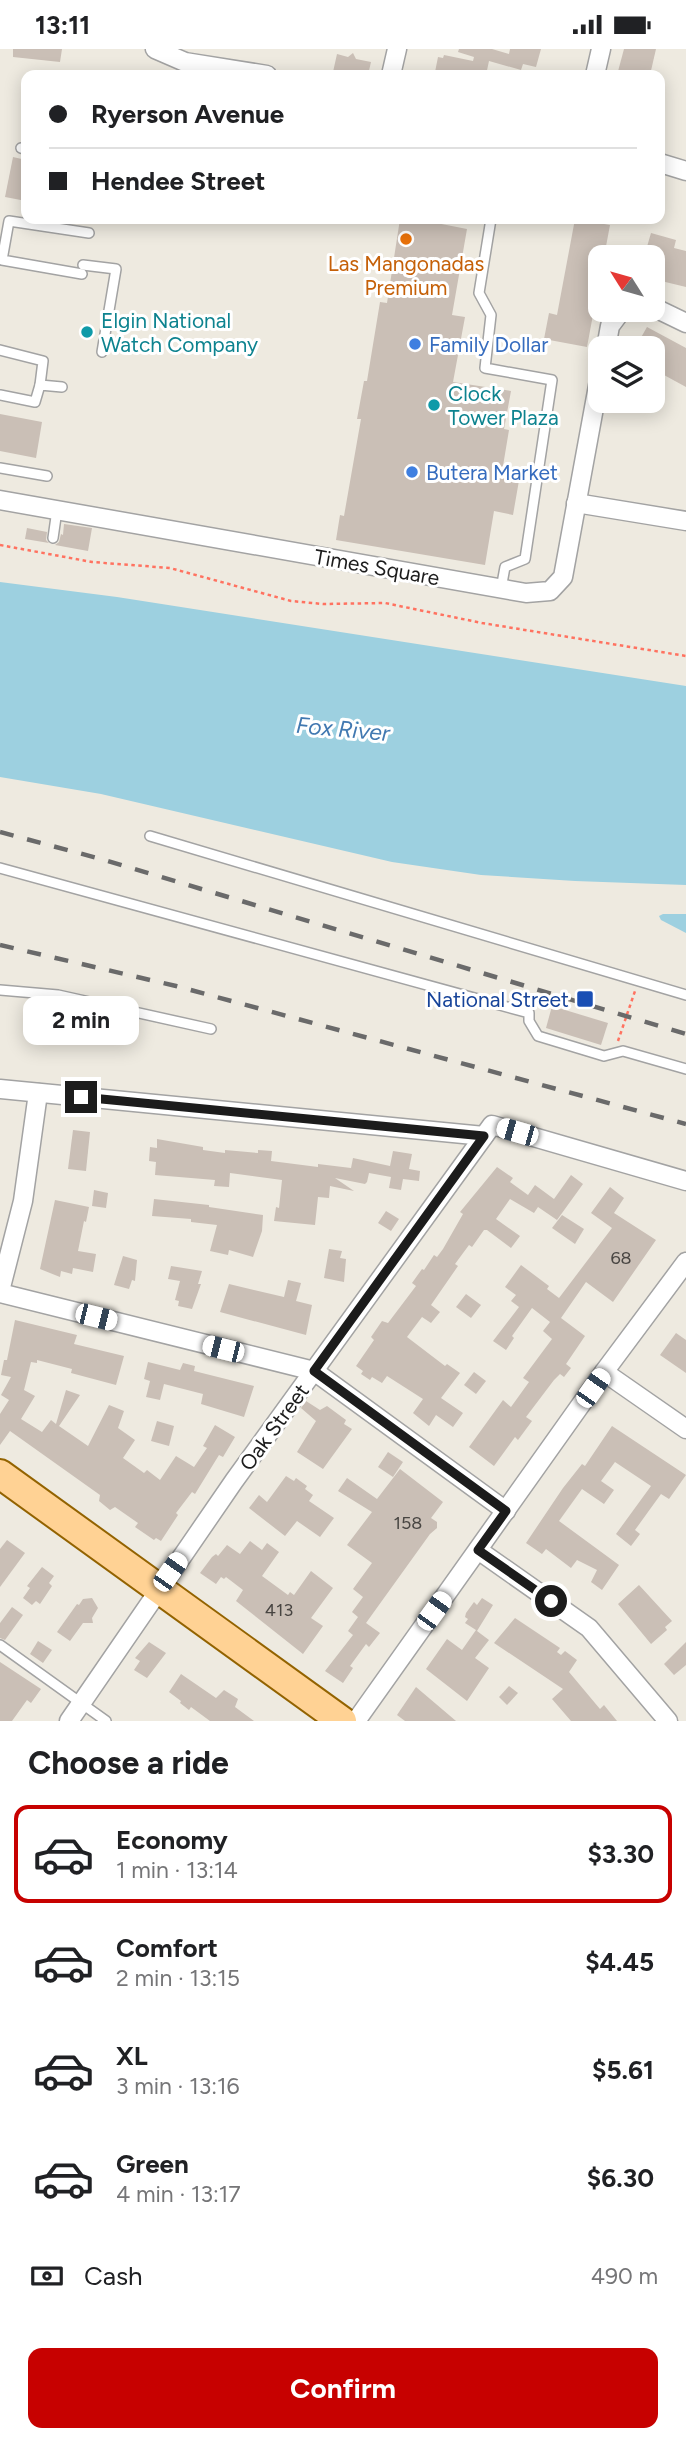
<!DOCTYPE html>
<meta charset="utf-8">
<style>
:root{--surface:#fff;--page:#f6f6f6;--text:#202124;--muted:#757577;--line:#e0e0e0;--accent:#c70100}
body{margin:0;font-family:Figtree,sans-serif;background:var(--page);color:var(--text);height:100vh;display:flex;flex-direction:column;font-size:26px;white-space:nowrap}
*{box-sizing:border-box;margin:0}
p{font-size:23px;color:var(--muted)}
.icon{flex:none;width:38px;height:38px;fill:none;stroke:currentColor;stroke-width:2;stroke-linecap:round;stroke-linejoin:round}
.map{position:relative;height:1672px;overflow:hidden}
.side{display:flex;flex-direction:column;background:var(--surface);flex:1}
.side>*{flex:none}
.top-card{position:absolute;left:21px;top:21px;width:644px;height:154px;border-radius:14px;box-shadow:0 4px 18px #0003;display:grid;align-content:center;height:154px;padding:0 28px;background:var(--surface)}
.needle{width:46px;rotate:307deg}
.tools{position:absolute;left:588px;top:196px;display:grid;gap:14px}
.tools a{display:grid;place-items:center;width:77px;height:77px;border-radius:14px;background:var(--surface);box-shadow:0 4px 18px #0003;font-size:35px}
.end{position:absolute;width:32px;height:32px;margin:-16px;border:9px solid #1c1c1c;background:#fff;box-shadow:0 0 0 4px #fff}
.from{border-radius:50%}
.bubble{position:absolute;height:49px;border-radius:14px;background:var(--surface);box-shadow:0 4px 18px #0003;font-size:23px;font-weight:700;line-height:49px;text-align:center}
.car{position:absolute;width:21px;height:42px;margin:-21px -10px;border-radius:9px;box-shadow:0 0 5px 2px #0007;background:linear-gradient(#fff 24%,#345 0 40%,#fff 0 76%,#345 0 86%,#fff 0)}
.top-card b{display:flex;align-items:center;gap:24px;height:66px;font-size:26px}
.top-card b+b{border-top:2px solid var(--line)}
.top-card i{width:18px;height:18px;background:var(--text)}
ul{padding:0;list-style:none}
li{display:flex;align-items:center;gap:21px;height:98px;margin:0 14px 10px;padding:0 14px;border:4px solid transparent;border-radius:14px}
li div{flex:1}
li b{display:block;font-size:26px}
li em{font-style:normal;font-weight:700}
li.active{border-color:var(--accent)}
li>.icon{width:63px;height:63px;stroke-width:1.5}
h2{padding:0 28px;font-size:32px;line-height:84px}
.pay{display:flex;align-items:center;gap:18px;height:77px;padding:0 28px;font-size:26px}
.pay p{margin-inline-start:auto}
.button{display:flex;gap:14px;margin-top:auto;padding:14px 28px}
.button a{flex:1;height:80px;border-radius:14px;background:var(--accent);color:#fff;font-size:28px;font-weight:700;line-height:80px;text-align:center}
.status{display:flex;justify-content:space-between;align-items:center;height:49px;padding:0 35px;background:var(--surface);direction:ltr}
.status svg{height:19px;fill:currentColor}
.map>svg:first-child{display:block}
.water{fill:#9dd0e0}
.building{fill:#cabfb6}
.lines{fill:none;stroke-linecap:round;stroke-linejoin:round}
.service-casing{stroke:#a3a3a3;stroke-width:12}
.minor-casing{stroke:#a3a3a3;stroke-width:21}
.primary-casing{stroke:#936300;stroke-width:32}
.path{stroke:#ff7260;stroke-width:2.5;stroke-dasharray:3.5 3.5;stroke-linecap:butt}
.service{stroke:#fff;stroke-width:9}
.minor{stroke:#fff;stroke-width:18}
.primary{stroke:#ffd294;stroke-width:28}
.rail{stroke:#6a6a6a;stroke-width:4.5;stroke-dasharray:14 14;stroke-linecap:butt}
.route{stroke:#1c1c1c;stroke-width:9}
.food-dot{fill:#e8710a;stroke:#fff;stroke-width:2.5}
.culture-dot{fill:#0f9aa8;stroke:#fff;stroke-width:2.5}
.shop-dot{fill:#3f7fe0;stroke:#fff;stroke-width:2.5}
.transit-dot{fill:#1a4fb4;stroke:#fff;stroke-width:2.5}
.labels{text-anchor:middle;dominant-baseline:central;stroke-width:6;stroke-linejoin:round;paint-order:stroke}
.number-label{font-size:18px;fill:#484542}
.food-label{font-size:21px;fill:#c56008;stroke:#fff}
.culture-label{font-size:21px;fill:#0d838f;stroke:#fff;text-anchor:start}
.shop-label{font-size:21px;fill:#366cbe;stroke:#fff;text-anchor:start}
.street-label{font-size:21px;fill:#1c1c1c;stroke:#fff}
.transit-label{font-size:21px;fill:#164399;stroke:#fff;text-anchor:end}
.water-label{font-size:23px;font-style:italic;fill:#4279b1;stroke:#fff}
</style>
<div class="status"><b>13:11</b><svg viewBox="0 0 49 12"><path d="M0 12V9h3v3zM5 12V6h3v6zM10 12V3h3v9zM15 12V0h3v12zM26 1h20v11H26zM47 4h2v5h-2z"/></svg></div>
<div class="map">
<svg width="686" height="1672" viewBox="0 0 686 1672">
<rect width="100%" height="100%" fill="#eeeae0"/>
<g class="water">
<path d="M0,533L117,548L686,637V836L575,832L481,826L392,813L101,745L0,728Z"/>
<path d="M663,865H686V884L661,871L659,867Z"/>
</g>
<g class="building">
<path d="M13,0H62L60,13L13,8Z"/>
<path d="M459,0H492L509,5L510,0H541L536,18L523,15L521,21L489,12L486,26L462,22L461,26L435,23L438,8L443,9L444,6L473,12L474,8L458,3Z"/>
<path d="M624,0H656L650,26H617Z"/>
<path d="M353,4L356,10L371,13L368,26H343L333,23L337,5L348,8Z"/>
<path d="M13,108L26,111V152L5,148Z"/>
<path d="M400,170H416L467,180L452,266L465,268L453,333L511,342L504,380L509,381L503,417L521,420L513,466L494,462L485,516L336,491L340,466L344,467L361,370H357L364,332H367L380,253L387,254Z"/>
<path d="M575,170L610,176L604,208H600V228L587,298L544,290L549,264L557,266Z"/>
<path d="M651,184L676,191L674,199L686,202V238L653,230V208H644Z"/>
<path d="M647,278L686,299V338L653,320V299H635Z"/>
<path d="M0,365L42,373L36,409L0,402Z"/>
<path d="M64,475L92,479L88,502L55,496L59,493L61,485L63,486Z"/>
<path d="M27,479L47,483L46,491L49,494L25,490Z"/>
<path d="M552,957L608,974L601,996L546,979Z"/>
<path d="M73,1081L90,1083L86,1122L68,1120Z"/>
<path d="M157,1090L203,1098V1101L225,1104V1101L258,1104V1101L272,1102L271,1112L318,1118V1115L351,1119L353,1109L390,1117L393,1102L412,1105L409,1120L420,1122L419,1132L403,1130L401,1141L389,1139L391,1128L369,1124L367,1133L365,1135L335,1129L354,1142L330,1137L329,1149L318,1148L315,1176L274,1172L276,1158L279,1159L282,1131L230,1124L229,1138L214,1137L215,1131L155,1126L156,1113L149,1112L150,1098L157,1099Z"/>
<path d="M497,1118L513,1129L510,1133L528,1146L535,1136L554,1150L571,1126L583,1135L557,1171L538,1158L534,1164L510,1150L496,1170L520,1187L511,1199L487,1181H484L472,1198L469,1196L455,1215L458,1217L431,1256L440,1263L431,1274L422,1268L407,1288L445,1317L447,1315L460,1324L441,1349L463,1364L453,1378L436,1366L429,1377L413,1364L423,1350L387,1327L382,1334L372,1328L370,1331L361,1325L363,1322L356,1317L374,1291L371,1288L382,1272L388,1274L416,1237L412,1234L422,1220L424,1221L434,1206L437,1208L443,1200L463,1165L460,1163Z"/>
<path d="M610,1138L624,1149L614,1164L656,1191L613,1253L586,1233L561,1269L585,1287L566,1315L571,1319L564,1328L560,1325L554,1331L526,1368L532,1372L518,1391L515,1388L494,1417L469,1398L503,1351L511,1358L529,1333L523,1329L552,1290L543,1282L550,1273L532,1259L512,1287L514,1289L506,1301L493,1292L519,1258L511,1252L516,1246L505,1238L521,1216L549,1237L547,1240L559,1249L612,1179L591,1164Z"/>
<path d="M94,1141L108,1144L106,1159L92,1157Z"/>
<path d="M154,1150L209,1156V1158L263,1166L262,1182L253,1208L229,1201L228,1206L210,1202L217,1176L191,1173V1170L152,1167Z"/>
<path d="M55,1151L89,1158L86,1173L84,1172L78,1202L96,1205L93,1223L73,1219L72,1225L61,1222L60,1228L40,1220Z"/>
<path d="M386,1162L399,1170L391,1182L378,1174Z"/>
<path d="M562,1166L584,1180L575,1195L552,1179Z"/>
<path d="M329,1200L342,1202L340,1209L346,1210L344,1233L324,1229Z"/>
<path d="M123,1207L137,1211L135,1232L132,1231L129,1240L114,1236Z"/>
<path d="M171,1217L202,1222L198,1235H201L192,1260L178,1257L179,1252L175,1251L180,1232L168,1230Z"/>
<path d="M288,1231L301,1234L296,1252L312,1256L306,1286L220,1263L229,1235L284,1248Z"/>
<path d="M466,1245L481,1256L471,1269L456,1258Z"/>
<path d="M15,1271L77,1286L74,1295L124,1307L116,1336L71,1324L72,1320L37,1311V1314L31,1313L24,1341L35,1347L21,1370L42,1383L51,1371L56,1375L66,1341L80,1346L59,1377L88,1397L109,1356L124,1362L118,1379L135,1391L123,1409L144,1424L147,1421L160,1431L176,1407L194,1418L207,1399L203,1397L215,1376L235,1388L223,1408L219,1406L195,1445L192,1443L176,1464L178,1466L161,1492L156,1489L154,1491L135,1478L138,1474L115,1458L110,1461L99,1452L100,1446L10,1382L0,1396V1365L9,1351L1,1346L11,1328L1,1326L4,1311H7Z"/>
<path d="M676,1284L686,1291V1324L660,1306Z"/>
<path d="M148,1313L180,1321L183,1314L195,1317L194,1322L254,1337L244,1368L201,1355L203,1345L164,1335L160,1351L146,1348L150,1332L144,1330Z"/>
<path d="M474,1323L486,1332L476,1345L464,1336Z"/>
<path d="M306,1352L320,1361L327,1357L346,1371L344,1375L352,1380L323,1420L297,1403L316,1372L301,1359Z"/>
<path d="M157,1372L174,1377L169,1397L151,1392Z"/>
<path d="M612,1377L686,1426L669,1450L661,1445L635,1481L640,1485L631,1497L616,1485L651,1437L615,1413L601,1432L614,1441L604,1455L582,1440L559,1472L619,1516L602,1541L591,1533L597,1521L577,1511L571,1519L546,1500L542,1505L526,1494L563,1439L582,1415L585,1417Z"/>
<path d="M388,1403L403,1413L393,1428L378,1418Z"/>
<path d="M400,1420L443,1453L431,1469L437,1473V1479L430,1485L366,1574L380,1584L369,1598L366,1595L350,1617L353,1619L343,1634L325,1622L353,1586L348,1582L358,1568L352,1563L363,1548L353,1540L372,1514L347,1496L372,1463L338,1442L347,1429L377,1450Z"/>
<path d="M286,1427L294,1432L296,1429L307,1437L305,1440L313,1446L309,1452L334,1469L320,1488L297,1472L285,1487L249,1459L259,1446L267,1453Z"/>
<path d="M7,1491L25,1504L0,1538V1500Z"/>
<path d="M250,1492L262,1501L267,1494L279,1503L262,1527L288,1546L290,1543L294,1546L311,1522L333,1539L311,1569L323,1577L303,1605L236,1552L243,1541L226,1528L224,1530L221,1528L216,1535L200,1524L212,1508L216,1505L218,1507L227,1496L240,1505Z"/>
<path d="M42,1518L54,1527L49,1534L52,1537L40,1555L36,1552L32,1556L23,1549L30,1539L27,1537Z"/>
<path d="M639,1536L672,1572L665,1578L667,1581L651,1595L618,1555Z"/>
<path d="M92,1549L98,1559L92,1569L93,1574H83L70,1592L57,1583L77,1555L79,1556L83,1550Z"/>
<path d="M482,1549L493,1556L477,1582L489,1591L475,1609L489,1619L467,1652L426,1620L447,1590L462,1601L476,1581L465,1574L468,1570L465,1568L466,1564L474,1553L477,1556Z"/>
<path d="M12,1558L23,1566L5,1591L0,1589V1574Z"/>
<path d="M515,1569L560,1599L557,1603L561,1606L565,1602L577,1611L569,1623L600,1660L604,1656L617,1672H571L552,1650L563,1640L494,1594Z"/>
<path d="M38,1592L52,1601L43,1614L30,1605Z"/>
<path d="M149,1593L166,1604L147,1629L134,1621L140,1612L135,1609Z"/>
<path d="M686,1593V1616L674,1626L664,1615Z"/>
<path d="M0,1613L41,1640L31,1654L27,1651L12,1672H0Z"/>
<path d="M181,1625L216,1649L224,1641L238,1650L235,1658L254,1672H210L191,1658L189,1661L180,1654L181,1652L169,1643Z"/>
<path d="M509,1637L518,1644L507,1656L499,1648Z"/>
<path d="M416,1638L456,1672H405L397,1666Z"/>
</g>
<g class="lines">
<defs>
<g id="service">
<path d="M21,99L26,100"/>
<path d="M491,170L479,244L491,266L485,319L552,331L525,510L505,518L501,540"/>
<path d="M83,216L116,220L102,303"/>
<path d="M82,225L2,211L9,172L89,184"/>
<path d="M0,301L43,312L40,336"/>
<path d="M0,346L35,353L40,336L62,338"/>
<path d="M0,419L47,427"/>
<path d="M53,489L57,461"/>
<path d="M150,787L686,946"/>
<path d="M0,819L529,964V972L538,987L604,1007L623,1002L686,1020"/>
<path d="M0,941L58,946L211,980"/>
<path d="M0,1596L106,1672"/>
</g>
<g id="minor">
<path d="M155,0L185,13L267,26"/>
<path d="M391,26L397,0"/>
<path d="M595,26L601,0"/>
<path d="M660,114L686,122"/>
<path d="M653,258L686,274"/>
<path d="M606,299L610,277L622,261"/>
<path d="M0,451L526,544L550,542L563,528L600,326"/>
<path d="M576,454L686,472"/>
<path d="M0,1040L484,1087"/>
<path d="M0,1242L23,1152L38,1044"/>
<path d="M0,1244L314,1322L506,1462"/>
<path d="M604,1323L686,1380"/>
<path d="M478,1501L589,1579L668,1672"/>
<path d="M69,1672L234,1432L492,1076L686,1132"/>
<path d="M356,1672L604,1323L686,1213"/>
</g>
<path id="primary" d="M0,1425L342,1672"/>
</defs>
<use href="#service" class="service-casing"/>
<use href="#minor" class="minor-casing"/>
<use href="#primary" class="primary-casing"/>
<g class="path">
<path d="M0,496L92,513L170,519L291,552L323,555L385,554L482,574L686,607"/>
<path d="M618,992L635,942"/>
</g>
<use href="#service" class="service"/>
<use href="#minor" class="minor"/>
<use href="#primary" class="primary"/>
<g class="rail">
<path d="M0,783L101,810L686,985"/>
<path d="M0,896L176,937L686,1075"/>
</g>
</g>
<g class="lines">
<path class="route" d="M81,1048L484,1087L314,1322L506,1462L478,1501L551,1552"/>
</g>
<circle class="food-dot" cx="406" cy="190" r="7"/>
<g class="culture-dot">
<circle cx="87" cy="283" r="7"/>
<circle cx="434" cy="356" r="7"/>
</g>
<g class="shop-dot">
<circle cx="415" cy="295" r="7"/>
<circle cx="412" cy="423" r="7"/>
</g>
<rect class="transit-dot" x="576" y="941" width="18" height="18" rx="3.5"/>
<g class="labels">
<g class="number-label">
<text x="621" y="1209">68</text>
<text x="408" y="1474">158</text>
<text x="279" y="1561">413</text>
</g>
<g class="food-label">
<text x="406" y="214">Las Mangonadas<tspan x="406" dy="24">Premium</tspan></text>
</g>
<g class="culture-label">
<text x="101" y="271">Elgin National<tspan x="101" dy="24">Watch Company</tspan></text>
<text x="448" y="344">Clock<tspan x="448" dy="24">Tower Plaza</tspan></text>
</g>
<g class="shop-label">
<text x="429" y="295">Family Dollar</text>
<text x="426" y="423">Butera Market</text>
</g>
<g class="street-label">
<text transform="translate(377 518) rotate(10)">Times Square</text>
<text transform="translate(274 1378) rotate(-54)">Oak Street</text>
</g>
<g class="transit-label">
<text x="569" y="950">National Street</text>
</g>
<g class="water-label">
<text transform="translate(343 680) rotate(5)">Fox River</text>
</g>
</g>
</svg>
<div class="tools">
<a><svg class="needle" viewBox="-14 -14 28 28"><path d="M0-13l5 13h-10z" fill="#e53935"/><path d="M0 13l5-13h-10z" fill="#757577"/></svg></a>
<a><svg class="icon" aria-label="layers" viewBox="0 0 24 24"><path d="M12 4l9 5-9 5-9-5zM3 14l9 5 9-5"/></svg></a>
</div>
<i class="end from" style="left:551px;top:1552px"></i>
<i class="end" style="left:81px;top:1048px"></i>
<div class="bubble" style="left:23px;top:947px;width:116px">2 min</div>
<i class="car" style="left:517px;top:1083px;rotate:286deg"></i>
<i class="car" style="left:96px;top:1268px;rotate:104deg"></i>
<i class="car" style="left:223px;top:1300px;rotate:284deg"></i>
<i class="car" style="left:593px;top:1339px;rotate:35deg"></i>
<i class="car" style="left:170px;top:1523px;rotate:35deg"></i>
<i class="car" style="left:434px;top:1562px;rotate:36deg"></i>
<div class="top-card">
<b><i class="from"></i>Ryerson Avenue</b>
<b><i></i>Hendee Street</b>
</div>
</div>
<section class="side">
<h2>Choose a ride</h2>
<ul>
<li class="active"><svg class="icon" aria-label="car" viewBox="0 0 24 24"><path d="M5 17H2v-5l4-1 3-4h7l3 4 3 1v5h-3M9 17h6M6 11h13"/><circle cx="7" cy="17" r="2"/><circle cx="17" cy="17" r="2"/></svg><div><b>Economy</b><p>1 min · 13:14</p></div><em>$3.30</em></li>
<li><svg class="icon" aria-label="car" viewBox="0 0 24 24"><path d="M5 17H2v-5l4-1 3-4h7l3 4 3 1v5h-3M9 17h6M6 11h13"/><circle cx="7" cy="17" r="2"/><circle cx="17" cy="17" r="2"/></svg><div><b>Comfort</b><p>2 min · 13:15</p></div><em>$4.45</em></li>
<li><svg class="icon" aria-label="car" viewBox="0 0 24 24"><path d="M5 17H2v-5l4-1 3-4h7l3 4 3 1v5h-3M9 17h6M6 11h13"/><circle cx="7" cy="17" r="2"/><circle cx="17" cy="17" r="2"/></svg><div><b>XL</b><p>3 min · 13:16</p></div><em>$5.61</em></li>
<li><svg class="icon" aria-label="car" viewBox="0 0 24 24"><path d="M5 17H2v-5l4-1 3-4h7l3 4 3 1v5h-3M9 17h6M6 11h13"/><circle cx="7" cy="17" r="2"/><circle cx="17" cy="17" r="2"/></svg><div><b>Green</b><p>4 min · 13:17</p></div><em>$6.30</em></li>
</ul>
<div class="pay"><svg class="icon" aria-label="cash" viewBox="0 0 24 24"><path d="M3 7h18v10H3z"/><circle cx="12" cy="12" r="2"/></svg>Cash<p>490 m</p></div>
<div class="button"><a>Confirm</a></div>
</section>
